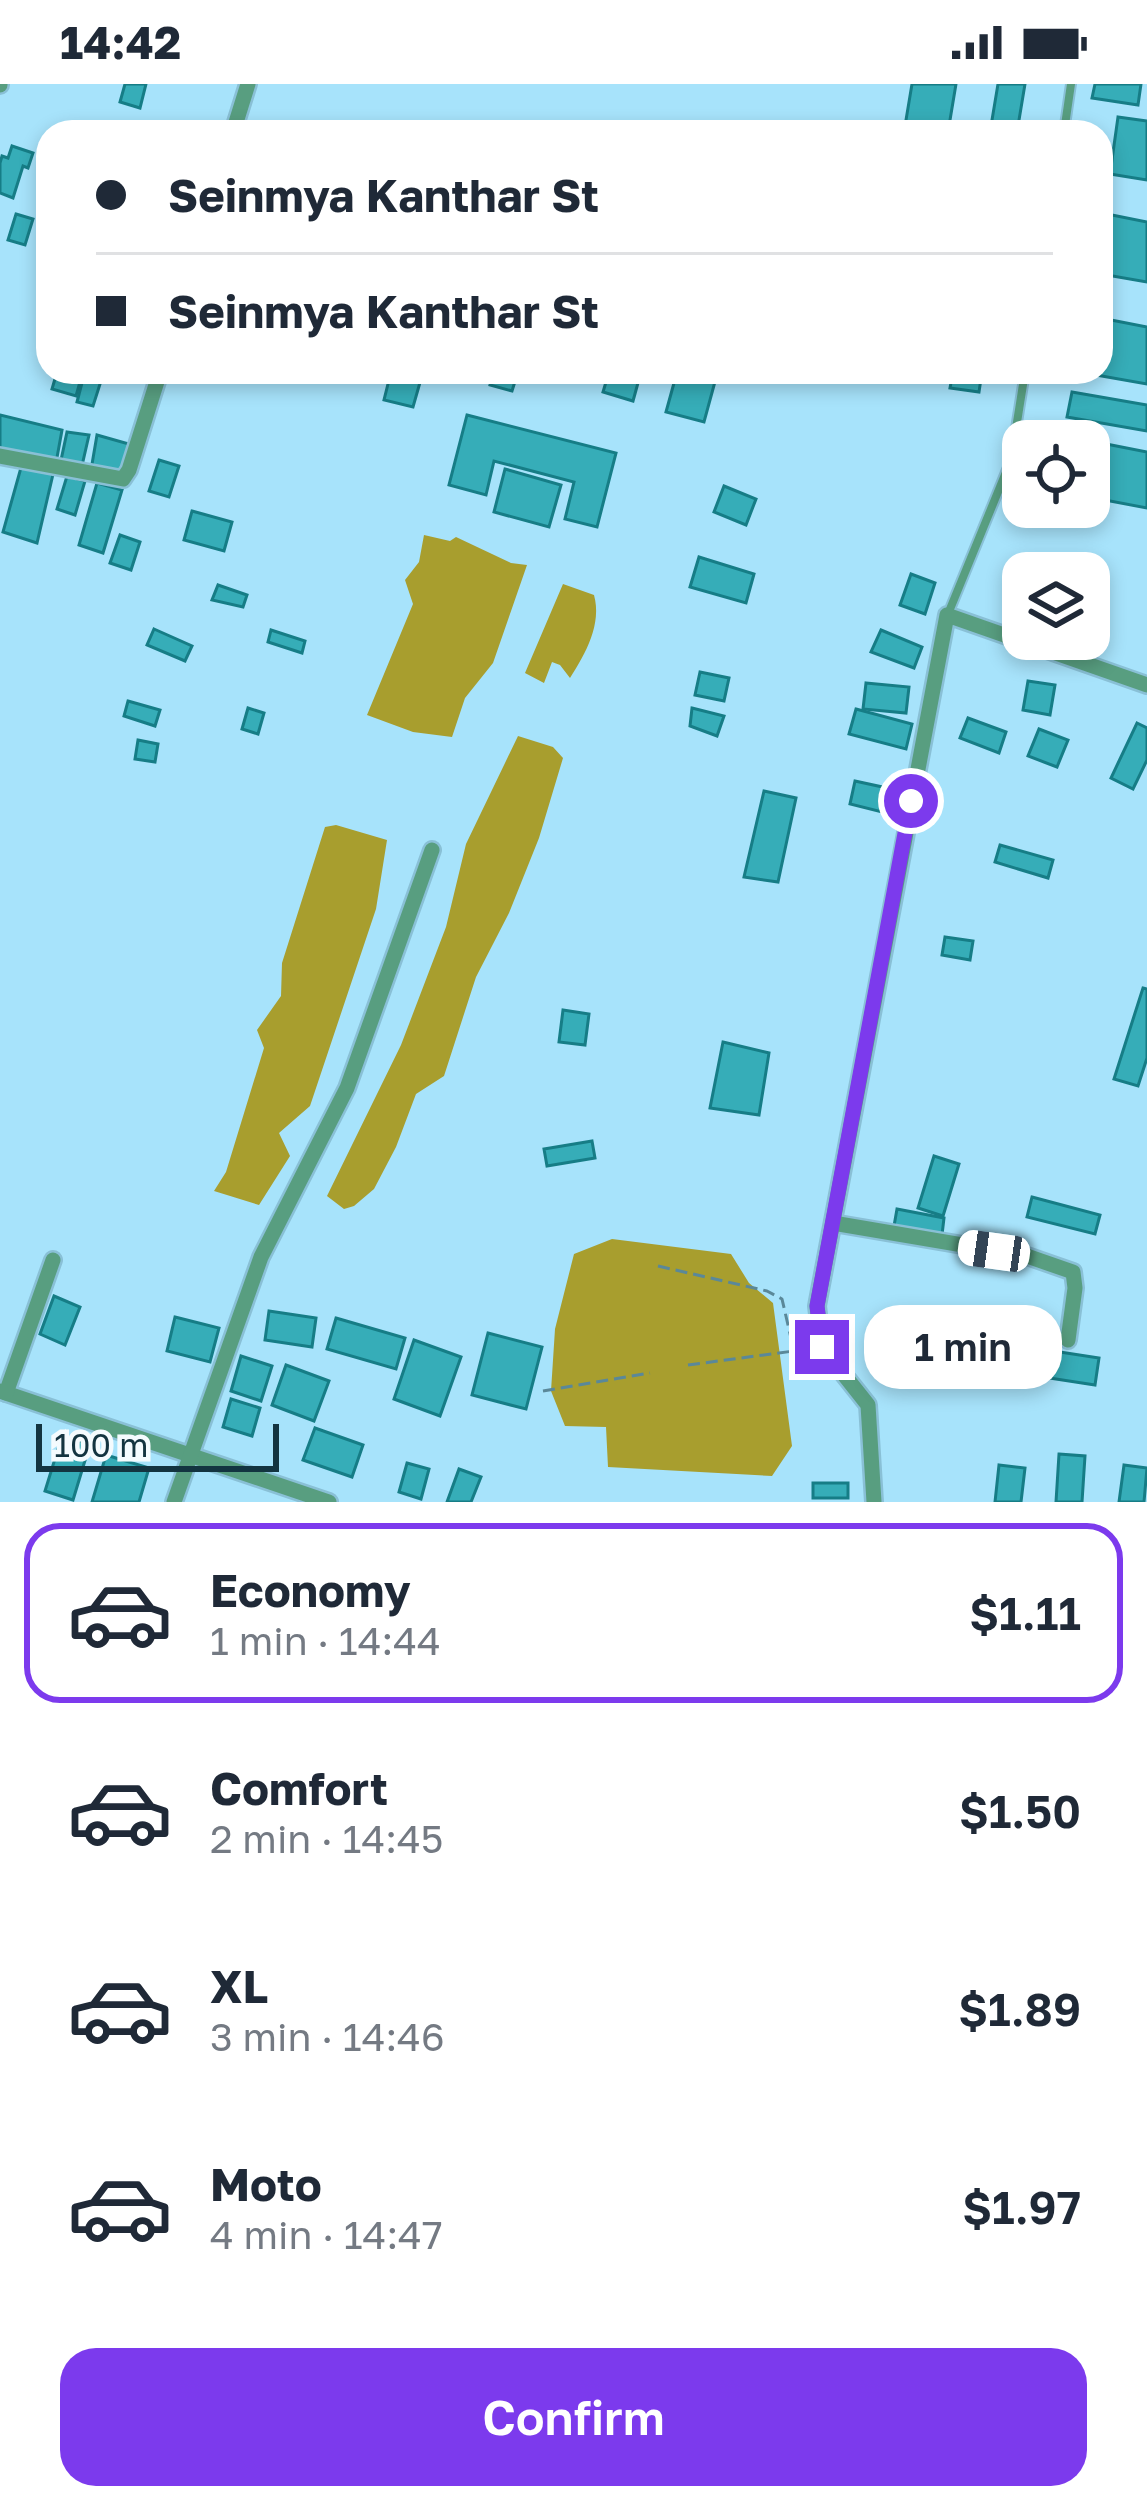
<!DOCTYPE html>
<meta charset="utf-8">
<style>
:root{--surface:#fff;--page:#f6f6f7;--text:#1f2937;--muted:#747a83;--line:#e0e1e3;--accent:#7c3aed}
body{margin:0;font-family:"Golos Text",sans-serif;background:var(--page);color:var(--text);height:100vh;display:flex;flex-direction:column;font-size:45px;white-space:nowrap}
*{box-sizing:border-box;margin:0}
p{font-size:39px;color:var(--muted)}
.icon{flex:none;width:66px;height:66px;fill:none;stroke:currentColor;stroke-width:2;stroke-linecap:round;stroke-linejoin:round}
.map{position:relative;height:1418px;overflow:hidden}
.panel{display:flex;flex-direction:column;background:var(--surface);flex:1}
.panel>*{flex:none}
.top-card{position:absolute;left:36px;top:36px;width:1077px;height:264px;border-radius:36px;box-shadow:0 6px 18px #0003;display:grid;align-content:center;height:264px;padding:0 60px;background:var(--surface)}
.fabs{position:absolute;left:1002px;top:336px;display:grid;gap:24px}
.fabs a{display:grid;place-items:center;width:108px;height:108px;border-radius:24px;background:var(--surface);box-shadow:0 6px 18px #0003;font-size:60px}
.scale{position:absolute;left:36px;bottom:30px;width:243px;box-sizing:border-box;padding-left:12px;border:6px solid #133440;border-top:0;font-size:33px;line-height:42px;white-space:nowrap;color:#133440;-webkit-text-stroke:9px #f4fbfe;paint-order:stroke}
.end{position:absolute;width:54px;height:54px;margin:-27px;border:15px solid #7c3aed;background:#fff;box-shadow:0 0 0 6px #fff}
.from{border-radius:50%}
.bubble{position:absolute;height:84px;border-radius:36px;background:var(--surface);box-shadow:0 6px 18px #0003;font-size:39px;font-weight:600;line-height:84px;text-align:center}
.car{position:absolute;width:36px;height:72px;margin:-36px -18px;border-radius:15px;box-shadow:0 0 9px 3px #0007;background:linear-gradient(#fff 24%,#345 0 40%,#fff 0 76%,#345 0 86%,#fff 0)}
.top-card b{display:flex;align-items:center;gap:42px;height:114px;font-size:45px}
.top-card b+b{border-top:3px solid var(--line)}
.top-card i{width:30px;height:30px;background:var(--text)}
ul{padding:21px 0 0;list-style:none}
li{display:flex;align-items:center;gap:36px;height:180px;margin:0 24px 18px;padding:0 36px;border:6px solid transparent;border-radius:36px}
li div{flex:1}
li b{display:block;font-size:45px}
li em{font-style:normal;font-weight:600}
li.on{border-color:var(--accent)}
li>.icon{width:108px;height:108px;stroke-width:1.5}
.cta{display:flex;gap:24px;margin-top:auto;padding:24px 60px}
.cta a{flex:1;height:138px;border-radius:36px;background:var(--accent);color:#fff;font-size:48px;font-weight:600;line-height:138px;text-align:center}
.status{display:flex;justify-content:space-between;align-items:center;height:84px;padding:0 60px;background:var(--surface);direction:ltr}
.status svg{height:33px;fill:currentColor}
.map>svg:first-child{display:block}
.water{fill:#a89e2e}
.building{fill:#36adb8;stroke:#167d86;stroke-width:3}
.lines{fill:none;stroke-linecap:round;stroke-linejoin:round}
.lane-casing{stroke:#89c0d6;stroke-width:12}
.street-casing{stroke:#89c0d6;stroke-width:20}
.path{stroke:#5a8899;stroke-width:3;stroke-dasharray:12 6;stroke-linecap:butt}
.lane{stroke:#589e80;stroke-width:8}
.street{stroke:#589e80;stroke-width:15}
.route{stroke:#7c3aed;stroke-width:15}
</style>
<div class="status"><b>14:42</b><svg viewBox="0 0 49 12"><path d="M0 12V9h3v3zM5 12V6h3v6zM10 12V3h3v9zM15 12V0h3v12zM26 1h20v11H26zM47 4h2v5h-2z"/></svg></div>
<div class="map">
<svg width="1147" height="1418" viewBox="0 0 1147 1418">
<rect width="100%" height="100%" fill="#a7e3fb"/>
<g class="water">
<path d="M424,451L450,457L456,453L511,479L527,481L493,579L465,614L452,653L413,648L367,631L413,520L405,496L419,478Z"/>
<path d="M563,500L594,511C602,540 586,569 570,594L560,581L552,578L544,599L525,589Z"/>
<path d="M518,652L553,663L563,674L539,754L509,829L476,893L444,992L416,1010L396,1063L374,1105L354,1122L344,1125L327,1112L401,961L446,843L466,760Z"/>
<path d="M336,741L387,756L376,825L310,1022L279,1049L290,1072L259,1121L214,1107L226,1088L264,964L257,946L281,912L282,879L325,743Z"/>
<path d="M612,1155L731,1170L749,1199L773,1219L792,1362L772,1392L608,1383L606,1343L565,1342L551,1307L555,1245L574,1170Z"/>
</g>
<g class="building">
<path d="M125,0H146L140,24L120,18Z"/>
<path d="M912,0H956L948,48H904Z"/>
<path d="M998,0H1025L1017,48H990Z"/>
<path d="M1095,0H1141L1138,21L1092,14Z"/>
<path d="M1118,33L1147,37V96L1110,90Z"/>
<path d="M12,62L33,69L28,84L23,82L13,114L0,109V79L2,72L8,74Z"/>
<path d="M1102,129L1147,138V198L1101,190Z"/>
<path d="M16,130L33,135L25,161L8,156Z"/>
<path d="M1101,234L1147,243V300L1079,288H1101Z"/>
<path d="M57,288L82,291L76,312L52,305Z"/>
<path d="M391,288H423L413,323L384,316Z"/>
<path d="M494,288H518L512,307L490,301Z"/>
<path d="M609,288H641L633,317L603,308Z"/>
<path d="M677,288L716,294L704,338L666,328Z"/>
<path d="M953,288H982L979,308L950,304Z"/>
<path d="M84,291L101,297L93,322L77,318Z"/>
<path d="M1072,308L1147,321V347L1067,333Z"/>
<path d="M0,331L62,346L56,379L0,367Z"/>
<path d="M467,331L616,369L597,443L565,435L574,398L494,377L486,411L449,401Z"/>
<path d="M67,348L89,351L81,386L60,381Z"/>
<path d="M97,351L129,360L121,393L91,386Z"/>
<path d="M1081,355L1147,368V424L1089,413V357Z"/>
<path d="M159,376L179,382L169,413L149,407Z"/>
<path d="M22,380L54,386L37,459L3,448Z"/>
<path d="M505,385L561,401L549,443L494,428Z"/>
<path d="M67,392L85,397L75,431L57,425Z"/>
<path d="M97,399L122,406L103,469L79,461Z"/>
<path d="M724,402L756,415L746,441L714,428Z"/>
<path d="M192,427L232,438L224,467L184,456Z"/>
<path d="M120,451L140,458L131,486L110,479Z"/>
<path d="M699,473L754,490L746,519L690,503Z"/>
<path d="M911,490L935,499L925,530L900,521Z"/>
<path d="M218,501L247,511L243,523L212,516Z"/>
<path d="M154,545L192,562L185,577L147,561Z"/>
<path d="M271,546L305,557L302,569L268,558Z"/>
<path d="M881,546L922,563L914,584L871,568Z"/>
<path d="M700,588L729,594L724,617L695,611Z"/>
<path d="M1028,597L1055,601L1050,631L1023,626Z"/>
<path d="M866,599L909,603L906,629L863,625Z"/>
<path d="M128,617L160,626L155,642L124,632Z"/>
<path d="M248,624L264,629L258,650L242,645Z"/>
<path d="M692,624L724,632L717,652L690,642Z"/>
<path d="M856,625L912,640L906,665L849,650Z"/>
<path d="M968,634L1006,648L999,669L960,654Z"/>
<path d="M1137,639L1147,644V676L1133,705L1111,694Z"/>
<path d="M1039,645L1068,656L1057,683L1028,672Z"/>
<path d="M138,656L158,660L155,678L135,675Z"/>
<path d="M855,697L887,704L882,728L850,720Z"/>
<path d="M764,707L796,714L778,798L744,793Z"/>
<path d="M1000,761L1053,776L1048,794L995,778Z"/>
<path d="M945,853L973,857L970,876L942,871Z"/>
<path d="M1143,904L1147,905V974L1138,1002L1114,995Z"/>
<path d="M563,926L589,930L585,961L559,958Z"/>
<path d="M723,958L769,969L759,1031L710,1024Z"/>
<path d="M592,1057L595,1074L547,1082L544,1065Z"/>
<path d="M934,1072L959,1080L943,1132L918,1124Z"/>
<path d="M1032,1113L1100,1131L1095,1150L1027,1133Z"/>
<path d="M897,1125L944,1134L942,1151L894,1142Z"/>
<path d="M54,1212L80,1223L65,1261L40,1250Z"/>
<path d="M269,1227L316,1234L312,1263L265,1256Z"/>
<path d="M175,1233L219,1244L210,1278L167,1267Z"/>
<path d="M336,1234L405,1254L396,1285L327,1265Z"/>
<path d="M933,1248L976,1249V1280L932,1279Z"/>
<path d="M488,1249L542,1263L526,1325L472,1311Z"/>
<path d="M414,1256L461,1273L440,1332L394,1315Z"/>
<path d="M1034,1264L1099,1274L1095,1301L1030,1291Z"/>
<path d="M241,1272L272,1282L261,1317L231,1307Z"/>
<path d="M286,1281L329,1297L314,1337L272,1321Z"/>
<path d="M231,1315L260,1324L252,1352L223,1343Z"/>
<path d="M315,1344L363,1361L352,1393L303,1376Z"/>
<path d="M62,1352L90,1360L73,1416L45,1407Z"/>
<path d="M1059,1370L1085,1372L1082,1418H1056Z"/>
<path d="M106,1371L149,1384L139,1418H92Z"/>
<path d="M407,1379L429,1385L421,1415L399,1408Z"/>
<path d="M999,1381L1025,1384L1021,1418H995Z"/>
<path d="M1124,1381L1147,1384L1144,1418H1119Z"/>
<path d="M459,1385L481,1393L471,1418H447Z"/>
<rect x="813" y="1399" width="35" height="15"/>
</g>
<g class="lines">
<defs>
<g id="lane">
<path d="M1064,48L1071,0"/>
<path d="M948,530L1011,376L1025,288"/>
</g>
<g id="street">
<path d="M0,1V0"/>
<path d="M233,48L248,0"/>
<path d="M0,372L123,395L129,386L160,288"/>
<path d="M833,1139L1027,1172L1073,1188L1075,1204L1068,1256"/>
<path d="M0,1307L329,1418"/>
<path d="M6,1309L53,1176"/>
<path d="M174,1418L261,1173L347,1004L432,766"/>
<path d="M874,1418L868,1321L822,1263L817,1222L947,531L1147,601"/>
</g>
</defs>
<use href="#lane" class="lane-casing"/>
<use href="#street" class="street-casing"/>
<g class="path">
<path d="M658,1182L767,1207L782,1215L794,1267"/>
<path d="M688,1281L809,1265"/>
<path d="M543,1307L650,1289"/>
</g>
<use href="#lane" class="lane"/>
<use href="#street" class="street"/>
</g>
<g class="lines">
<path class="route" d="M822,1263L817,1222L911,717"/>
</g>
</svg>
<div class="fabs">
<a><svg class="icon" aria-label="locate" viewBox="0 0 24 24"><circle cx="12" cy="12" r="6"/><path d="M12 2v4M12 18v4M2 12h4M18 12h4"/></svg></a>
<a><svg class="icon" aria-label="layers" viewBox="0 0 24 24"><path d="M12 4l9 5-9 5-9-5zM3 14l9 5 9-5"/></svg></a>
</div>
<div class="scale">100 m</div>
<i class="end from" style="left:911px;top:717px"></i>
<i class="end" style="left:822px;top:1263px"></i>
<div class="bubble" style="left:864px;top:1221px;width:198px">1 min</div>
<i class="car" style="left:994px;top:1167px;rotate:278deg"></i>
<div class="top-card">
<b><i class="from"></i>Seinmya Kanthar St</b>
<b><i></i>Seinmya Kanthar St</b>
</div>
</div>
<section class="panel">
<ul>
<li class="on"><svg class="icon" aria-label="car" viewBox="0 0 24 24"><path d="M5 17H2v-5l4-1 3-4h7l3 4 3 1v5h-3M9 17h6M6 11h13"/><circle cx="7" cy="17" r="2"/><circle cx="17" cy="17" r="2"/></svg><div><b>Economy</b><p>1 min · 14:44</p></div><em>$1.11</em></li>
<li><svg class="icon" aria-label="car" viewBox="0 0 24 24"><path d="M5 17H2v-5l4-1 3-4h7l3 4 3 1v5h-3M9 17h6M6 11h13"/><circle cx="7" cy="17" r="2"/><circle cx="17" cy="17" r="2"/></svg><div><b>Comfort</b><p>2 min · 14:45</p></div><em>$1.50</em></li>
<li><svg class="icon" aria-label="car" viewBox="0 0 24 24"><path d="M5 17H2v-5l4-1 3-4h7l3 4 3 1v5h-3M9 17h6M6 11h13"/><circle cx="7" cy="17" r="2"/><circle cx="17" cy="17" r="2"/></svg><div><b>XL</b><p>3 min · 14:46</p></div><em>$1.89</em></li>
<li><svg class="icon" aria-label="car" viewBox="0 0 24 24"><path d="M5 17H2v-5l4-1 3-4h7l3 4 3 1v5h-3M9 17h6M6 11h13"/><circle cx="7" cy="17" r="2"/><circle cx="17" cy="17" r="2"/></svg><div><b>Moto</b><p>4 min · 14:47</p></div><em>$1.97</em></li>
</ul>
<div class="cta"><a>Confirm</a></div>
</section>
